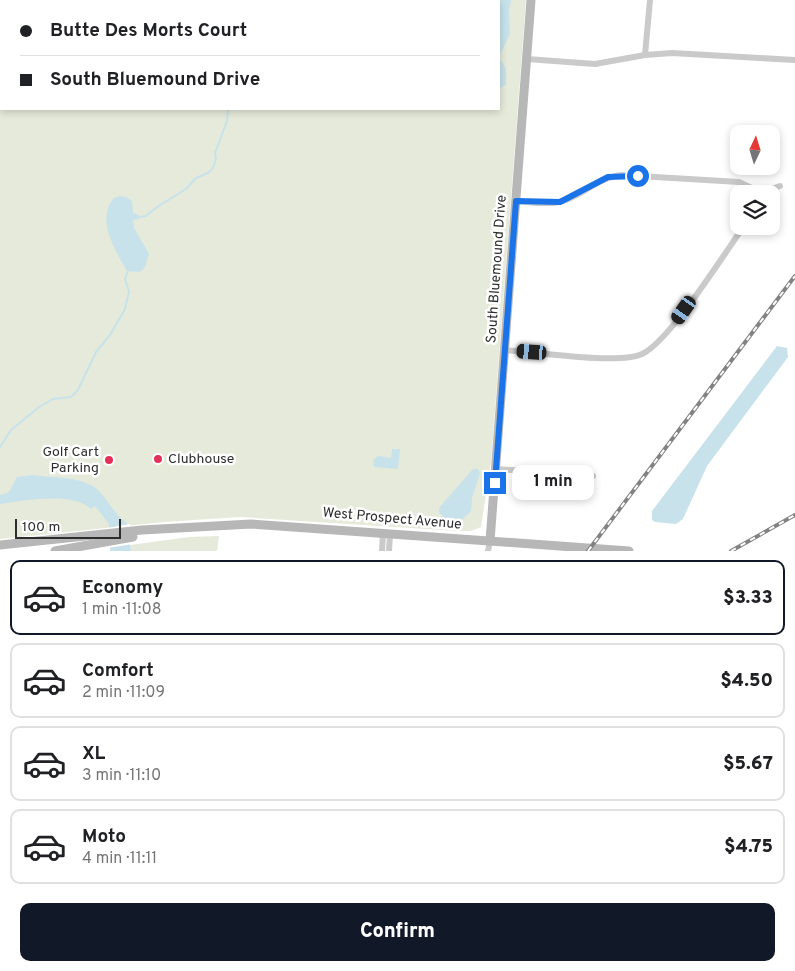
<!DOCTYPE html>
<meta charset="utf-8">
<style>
:root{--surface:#fff;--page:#f2f2f2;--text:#202124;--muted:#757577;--line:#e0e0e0;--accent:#111827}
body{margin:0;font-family:Overpass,sans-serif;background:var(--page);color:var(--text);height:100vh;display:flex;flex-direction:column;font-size:19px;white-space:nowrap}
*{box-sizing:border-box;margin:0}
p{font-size:16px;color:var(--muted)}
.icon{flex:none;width:28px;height:28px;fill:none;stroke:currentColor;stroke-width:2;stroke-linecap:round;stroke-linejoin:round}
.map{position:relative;height:551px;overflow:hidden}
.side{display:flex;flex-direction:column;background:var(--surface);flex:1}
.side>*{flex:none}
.hud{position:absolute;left:0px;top:0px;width:500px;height:110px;box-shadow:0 2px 8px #0003;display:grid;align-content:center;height:110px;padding:0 20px;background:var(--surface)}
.needle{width:32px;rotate:4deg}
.fabs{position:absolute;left:730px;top:125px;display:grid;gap:10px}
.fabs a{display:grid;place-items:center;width:50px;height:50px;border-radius:10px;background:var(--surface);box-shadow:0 2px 8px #0003;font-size:25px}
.scale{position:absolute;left:15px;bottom:12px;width:106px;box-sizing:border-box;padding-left:5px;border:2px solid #2d2d2d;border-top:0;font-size:14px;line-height:18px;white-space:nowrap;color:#2d2d2d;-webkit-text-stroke:4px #fff;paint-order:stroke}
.end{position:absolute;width:22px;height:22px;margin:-11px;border:6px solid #1a73e8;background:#fff;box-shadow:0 0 0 2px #fff}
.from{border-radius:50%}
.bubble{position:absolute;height:35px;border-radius:10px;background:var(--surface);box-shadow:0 2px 8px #0003;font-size:16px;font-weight:800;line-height:35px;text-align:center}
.car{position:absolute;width:15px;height:30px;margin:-15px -8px;border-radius:6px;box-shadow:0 0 4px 1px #0007;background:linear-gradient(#222 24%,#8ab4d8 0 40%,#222 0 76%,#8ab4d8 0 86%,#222 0)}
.hud b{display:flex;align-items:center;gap:18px;height:48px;font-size:19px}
.hud b+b{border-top:1px solid var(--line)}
.hud i{width:12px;height:12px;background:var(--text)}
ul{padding:9px 0 0;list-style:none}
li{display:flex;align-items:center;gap:15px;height:75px;margin:0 10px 8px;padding:0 10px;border:2px solid var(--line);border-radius:10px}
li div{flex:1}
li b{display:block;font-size:19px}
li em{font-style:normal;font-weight:800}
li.on{border-color:var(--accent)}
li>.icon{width:45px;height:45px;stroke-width:1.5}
.button{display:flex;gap:10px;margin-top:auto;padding:10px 20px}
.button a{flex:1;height:58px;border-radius:10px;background:var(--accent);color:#fff;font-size:20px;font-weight:800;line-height:58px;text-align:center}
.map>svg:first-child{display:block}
.green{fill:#e6eada;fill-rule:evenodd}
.water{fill:#c7e2ea}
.pier{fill:#fff}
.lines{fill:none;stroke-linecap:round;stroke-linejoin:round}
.stream{stroke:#c7e2ea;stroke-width:2}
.minor{stroke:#cacaca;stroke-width:6}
.secondary{stroke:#b7b7b7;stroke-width:9}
.rail-casing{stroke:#828282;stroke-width:4}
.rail{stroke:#fff;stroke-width:2;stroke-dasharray:5.5;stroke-linecap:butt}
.route{stroke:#1a73e8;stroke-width:6}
.poi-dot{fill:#e2315b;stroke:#fff;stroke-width:2}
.labels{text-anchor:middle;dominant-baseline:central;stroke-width:5;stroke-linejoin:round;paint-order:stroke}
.street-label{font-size:14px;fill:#2d2d2d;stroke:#fff}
.poi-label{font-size:14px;fill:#2d2d2d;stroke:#fff;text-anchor:end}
</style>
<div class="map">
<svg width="795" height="551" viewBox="0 0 795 551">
<rect width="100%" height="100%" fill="#fff"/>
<g class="green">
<path d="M0,0H526L491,462L481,527L471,531H458L240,517L164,522L0,539ZM1,1H499V109H1Z"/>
<path d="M219,536L217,551H131L130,545L189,537Z"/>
</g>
<g class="water">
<path d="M487,0H511L509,12L510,34L499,57L506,69V84L501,88L499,87V1Z"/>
<path d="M120,196L126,197L132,201L133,213L139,215V219L133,220L134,228L149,254L145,267L140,272L127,271C116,251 95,220 114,198Z"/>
<path d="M777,346L787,348L788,357L707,466L683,519L676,524L655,522L652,520V511Z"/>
<path d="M392,449H400L398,469L374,467L373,460L378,456L391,458Z"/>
<path d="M473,469H478L480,473L472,498L471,511L463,519H445L439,512V508Z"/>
<path d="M33,475C52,478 81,476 97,489C109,500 114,515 127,523L131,551H110L109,524L95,506L91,509C73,491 22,501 0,504V495L9,492L17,477Z"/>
</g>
<path class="pier" d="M130,524L133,544L108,548L107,528Z"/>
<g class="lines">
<g class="stream">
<path d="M254,1V0"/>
<path d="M138,217L146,216L157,207L186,189L196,178L208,173L213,168L216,159L215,153L227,121L228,109"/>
<path d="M0,447L11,430L39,407L53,399L71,397L78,390L96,352L110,335L125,309L129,292L125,279L128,271"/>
</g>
<g class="minor">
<path d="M645,55L650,0"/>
<path d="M527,59L595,64L645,55L672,53L795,60"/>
<path d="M758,194L780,186"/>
<path d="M516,201C530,202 546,205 559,202C582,197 597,177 622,175L739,182L756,190L758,194"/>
<path d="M505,350C534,352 619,365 642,354C669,342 724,254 744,226"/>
<path d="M496,469L593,476"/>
<path d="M382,551L383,533"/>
<path d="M389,551L390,534"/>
<path d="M488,551L490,541"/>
</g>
<g class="secondary">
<path d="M490,541L531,0"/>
<path d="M0,545L142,530L251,524L629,551"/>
<path d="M55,551L133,537"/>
</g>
<defs>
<g id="rail">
<path d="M588,551L795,276"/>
<path d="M731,551L795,515"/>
</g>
</defs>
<use href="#rail" class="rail-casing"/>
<use href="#rail" class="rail"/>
</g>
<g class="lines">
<path class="route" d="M495,483L516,201L560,202L608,177L638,176"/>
</g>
<g class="poi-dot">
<circle cx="158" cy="459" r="5"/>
<circle cx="109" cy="460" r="5"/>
</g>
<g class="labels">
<g class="street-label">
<text transform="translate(497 269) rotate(-86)">South Bluemound Drive</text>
<text transform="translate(392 519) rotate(5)">West Prospect Avenue</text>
</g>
<g class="poi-label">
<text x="99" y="452">Golf Cart<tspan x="99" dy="16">Parking</tspan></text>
<text x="168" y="459" text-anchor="start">Clubhouse</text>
</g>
</g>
</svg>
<div class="fabs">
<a><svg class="needle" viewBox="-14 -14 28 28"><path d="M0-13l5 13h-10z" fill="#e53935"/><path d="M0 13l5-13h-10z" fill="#757577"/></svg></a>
<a><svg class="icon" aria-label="layers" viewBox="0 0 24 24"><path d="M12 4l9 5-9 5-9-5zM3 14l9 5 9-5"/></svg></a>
</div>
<div class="scale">100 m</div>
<i class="end from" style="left:638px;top:176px"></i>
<i class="end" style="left:495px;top:483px"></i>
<div class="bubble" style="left:512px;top:465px;width:82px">1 min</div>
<i class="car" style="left:684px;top:310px;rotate:215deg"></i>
<i class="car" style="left:532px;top:352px;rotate:274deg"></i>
<div class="hud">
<b><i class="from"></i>Butte Des Morts Court</b>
<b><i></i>South Bluemound Drive</b>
</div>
</div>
<section class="side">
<ul>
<li class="on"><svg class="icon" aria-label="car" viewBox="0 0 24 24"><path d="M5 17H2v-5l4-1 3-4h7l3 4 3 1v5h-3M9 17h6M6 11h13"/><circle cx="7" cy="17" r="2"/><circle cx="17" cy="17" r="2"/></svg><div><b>Economy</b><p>1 min · 11:08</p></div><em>$3.33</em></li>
<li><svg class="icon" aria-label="car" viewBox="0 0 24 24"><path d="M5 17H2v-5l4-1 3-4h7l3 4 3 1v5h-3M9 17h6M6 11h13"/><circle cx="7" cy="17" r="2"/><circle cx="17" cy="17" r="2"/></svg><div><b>Comfort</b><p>2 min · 11:09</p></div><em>$4.50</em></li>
<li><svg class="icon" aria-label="car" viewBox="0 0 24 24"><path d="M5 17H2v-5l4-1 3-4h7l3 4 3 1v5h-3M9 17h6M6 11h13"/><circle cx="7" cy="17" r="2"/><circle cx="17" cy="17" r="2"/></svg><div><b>XL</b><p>3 min · 11:10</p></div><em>$5.67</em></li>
<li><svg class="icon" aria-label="car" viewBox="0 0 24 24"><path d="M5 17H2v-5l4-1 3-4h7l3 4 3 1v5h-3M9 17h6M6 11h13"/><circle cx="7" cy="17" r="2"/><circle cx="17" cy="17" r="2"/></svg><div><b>Moto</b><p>4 min · 11:11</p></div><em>$4.75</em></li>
</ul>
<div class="button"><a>Confirm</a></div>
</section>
